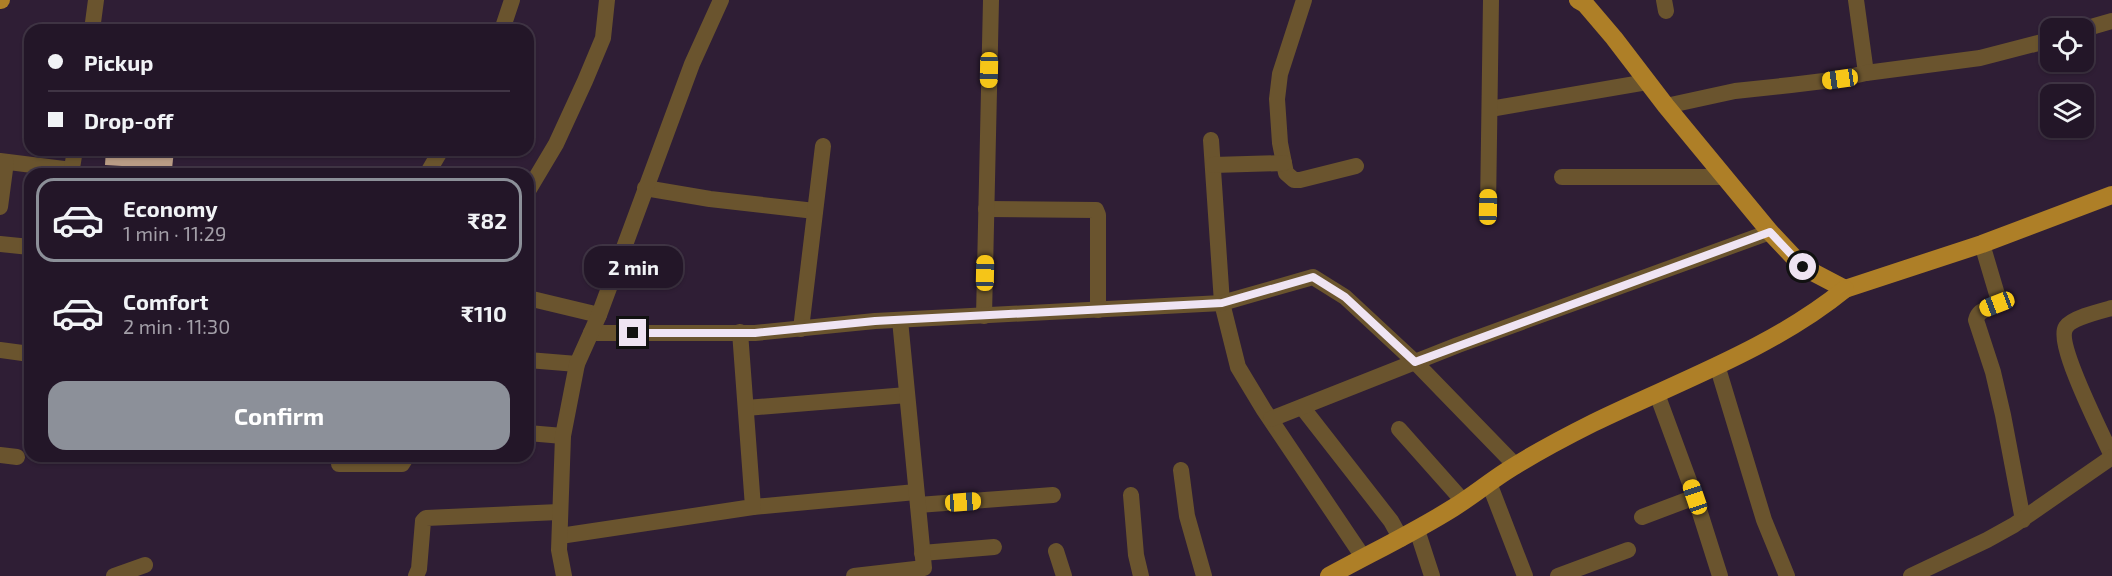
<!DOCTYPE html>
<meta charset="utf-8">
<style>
:root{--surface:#231628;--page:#2f2334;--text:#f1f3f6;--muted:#a39fa8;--line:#403545;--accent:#8c9099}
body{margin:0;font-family:"Exo 2",sans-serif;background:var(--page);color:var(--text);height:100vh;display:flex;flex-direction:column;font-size:22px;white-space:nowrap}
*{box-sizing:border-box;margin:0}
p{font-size:20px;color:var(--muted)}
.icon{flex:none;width:33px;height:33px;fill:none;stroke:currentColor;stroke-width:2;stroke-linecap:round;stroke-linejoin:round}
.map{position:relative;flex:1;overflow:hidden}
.panel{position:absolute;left:24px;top:168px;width:510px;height:294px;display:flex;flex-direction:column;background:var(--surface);border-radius:18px;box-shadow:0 2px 4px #0004,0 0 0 2px var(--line)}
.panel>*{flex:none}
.top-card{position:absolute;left:24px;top:24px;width:510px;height:132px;border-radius:18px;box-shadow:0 2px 4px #0004,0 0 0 2px var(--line);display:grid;align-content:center;height:132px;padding:0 24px;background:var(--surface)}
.fabs{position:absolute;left:2040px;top:18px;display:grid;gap:12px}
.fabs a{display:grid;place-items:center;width:54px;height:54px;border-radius:12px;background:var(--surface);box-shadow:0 2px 4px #0004,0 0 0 2px var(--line);font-size:30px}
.end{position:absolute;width:27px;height:27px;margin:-14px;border:8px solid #efe4f3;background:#111;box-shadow:0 0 0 3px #111}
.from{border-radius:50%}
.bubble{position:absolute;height:42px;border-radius:18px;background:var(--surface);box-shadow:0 2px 4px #0004,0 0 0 2px var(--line);font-size:20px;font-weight:700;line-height:42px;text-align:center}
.car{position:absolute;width:18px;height:36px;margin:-18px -9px;border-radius:8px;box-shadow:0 0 4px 2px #0007;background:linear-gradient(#f5c518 24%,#345 0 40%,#f5c518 0 76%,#345 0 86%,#f5c518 0)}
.top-card b{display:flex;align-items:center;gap:21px;height:57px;font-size:22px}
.top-card b+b{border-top:2px solid var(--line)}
.top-card i{width:15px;height:15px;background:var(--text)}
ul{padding:10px 0 0;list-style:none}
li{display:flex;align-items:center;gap:18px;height:84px;margin:0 12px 9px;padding:0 12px;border:3px solid transparent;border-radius:18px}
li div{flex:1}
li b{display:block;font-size:22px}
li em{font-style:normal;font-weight:700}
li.active{border-color:var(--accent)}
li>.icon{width:54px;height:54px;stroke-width:1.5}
.primary-button{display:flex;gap:12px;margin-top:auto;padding:12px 24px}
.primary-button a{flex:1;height:69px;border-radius:18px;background:var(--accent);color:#fff;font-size:24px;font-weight:700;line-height:69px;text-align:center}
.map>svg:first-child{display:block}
.building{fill:#b99c85}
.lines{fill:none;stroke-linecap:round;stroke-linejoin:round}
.minor{stroke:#6a542e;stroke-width:16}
.major{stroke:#ae7f27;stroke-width:18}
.route{stroke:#efe4f3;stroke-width:8}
</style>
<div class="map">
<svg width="2112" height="576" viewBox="0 0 2112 576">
<rect width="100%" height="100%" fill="#2f1e35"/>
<path class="building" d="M106,150H174L172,169L105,165Z"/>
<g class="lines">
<g class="minor">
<path d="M1304,0L1280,74L1277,99L1280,143L1286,173L1294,180H1300L1356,166"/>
<path d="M1664,0L1666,11"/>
<path d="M1856,0L1866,73"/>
<path d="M2084,29L2112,21"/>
<path d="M92,30L96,0"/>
<path d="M502,30L512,0"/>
<path d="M1666,106L1735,91L1791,85L1840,79L1866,73L1980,58L2050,40"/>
<path d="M1490,109L1647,82"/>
<path d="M1211,140L1222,303L1238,367L1264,410L1363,557"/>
<path d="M0,161L72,170"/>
<path d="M1213,165L1284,163"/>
<path d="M71,174L75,150"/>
<path d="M427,174L441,150"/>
<path d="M1562,177H1725"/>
<path d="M645,188L710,199L815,211"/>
<path d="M528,191L556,144L585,81L603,38L607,0"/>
<path d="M0,207L6,162"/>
<path d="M1488,208L1491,0"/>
<path d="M986,209L1096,210L1098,215V310"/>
<path d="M0,244L30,247"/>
<path d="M1982,244L1999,301C1992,310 1979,307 1976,320L1993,372L2003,415L2023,520"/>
<path d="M528,298L599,315"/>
<path d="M2112,308C2101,311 2072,318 2066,327C2055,343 2103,436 2112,456"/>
<path d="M984,316L991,0"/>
<path d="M801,329L823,146"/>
<path d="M591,333H755L875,321L1222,303L1313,277L1345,297L1415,362L1516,466"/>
<path d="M0,350L30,354"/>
<path d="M528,360L577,364"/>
<path d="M1717,365L1764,520L1787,576"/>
<path d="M1657,394L1695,497L1720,576"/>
<path d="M1302,407L1391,521L1401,539"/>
<path d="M746,408L907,395"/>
<path d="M1271,419L1458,345L1770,232"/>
<path d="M1399,429L1463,501"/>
<path d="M528,433L563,436"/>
<path d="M0,455L17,457"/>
<path d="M339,464H402L407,456"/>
<path d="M1181,470L1187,516L1204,576"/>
<path d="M1489,483L1525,576"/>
<path d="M1131,495L1136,555L1141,576"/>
<path d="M918,505L1053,495"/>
<path d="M753,507L916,492"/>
<path d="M1642,517L1695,497"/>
<path d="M1417,530L1432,576"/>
<path d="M560,536L753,507L740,332"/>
<path d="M1056,551L1064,576"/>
<path d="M922,553L994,547"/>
<path d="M114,576L145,565"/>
<path d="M416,576L419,569L423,521L426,518L559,512"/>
<path d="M564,576L559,550L563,436L577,364L599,315L692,64L721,0"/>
<path d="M854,576L924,568L900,320"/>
<path d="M1558,576L1628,550"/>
<path d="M1911,576L1987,540L2014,525L2112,457"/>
</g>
<g class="major">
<path d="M0,0H1"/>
<path d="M1578,0L1585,4L1614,38L1666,106L1770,232L1803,267L1845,289L1982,244L2112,195"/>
<path d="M1329,576C1371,553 1413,533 1453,508C1471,497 1488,483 1505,472C1533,454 1563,438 1593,423C1677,382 1773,348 1845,289"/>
</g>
</g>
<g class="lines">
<path class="route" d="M633,333H755L875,321L1222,303L1313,277L1345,297L1415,362L1770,232L1803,267"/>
</g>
</svg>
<div class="fabs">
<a><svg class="icon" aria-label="locate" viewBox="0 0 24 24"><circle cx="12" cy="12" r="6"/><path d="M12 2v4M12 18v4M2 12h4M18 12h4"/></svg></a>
<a><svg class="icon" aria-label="layers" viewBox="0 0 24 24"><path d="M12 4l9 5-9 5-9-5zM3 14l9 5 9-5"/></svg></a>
</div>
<i class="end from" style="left:1803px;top:267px"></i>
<i class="end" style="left:633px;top:333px"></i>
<div class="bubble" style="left:584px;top:246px;width:99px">2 min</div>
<i class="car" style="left:989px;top:70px;rotate:181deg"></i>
<i class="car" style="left:1840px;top:79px;rotate:262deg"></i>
<i class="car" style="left:1488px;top:207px;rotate:1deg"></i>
<i class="car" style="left:985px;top:273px;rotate:1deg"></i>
<i class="car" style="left:1997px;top:304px;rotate:249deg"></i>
<i class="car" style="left:1695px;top:497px;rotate:341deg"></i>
<i class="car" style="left:963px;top:502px;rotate:86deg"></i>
<div class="top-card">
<b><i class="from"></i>Pickup</b>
<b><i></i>Drop-off</b>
</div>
<section class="panel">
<ul>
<li class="active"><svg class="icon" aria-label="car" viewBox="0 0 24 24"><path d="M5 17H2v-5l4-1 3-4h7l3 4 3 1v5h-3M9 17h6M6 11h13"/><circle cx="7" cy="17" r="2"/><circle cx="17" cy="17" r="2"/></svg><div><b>Economy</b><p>1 min · 11:29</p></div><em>₹82</em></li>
<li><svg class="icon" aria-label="car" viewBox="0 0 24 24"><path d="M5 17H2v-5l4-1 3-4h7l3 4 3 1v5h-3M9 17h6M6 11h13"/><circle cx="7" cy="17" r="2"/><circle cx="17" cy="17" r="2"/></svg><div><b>Comfort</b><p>2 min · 11:30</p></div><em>₹110</em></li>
</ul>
<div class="primary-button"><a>Confirm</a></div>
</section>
</div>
